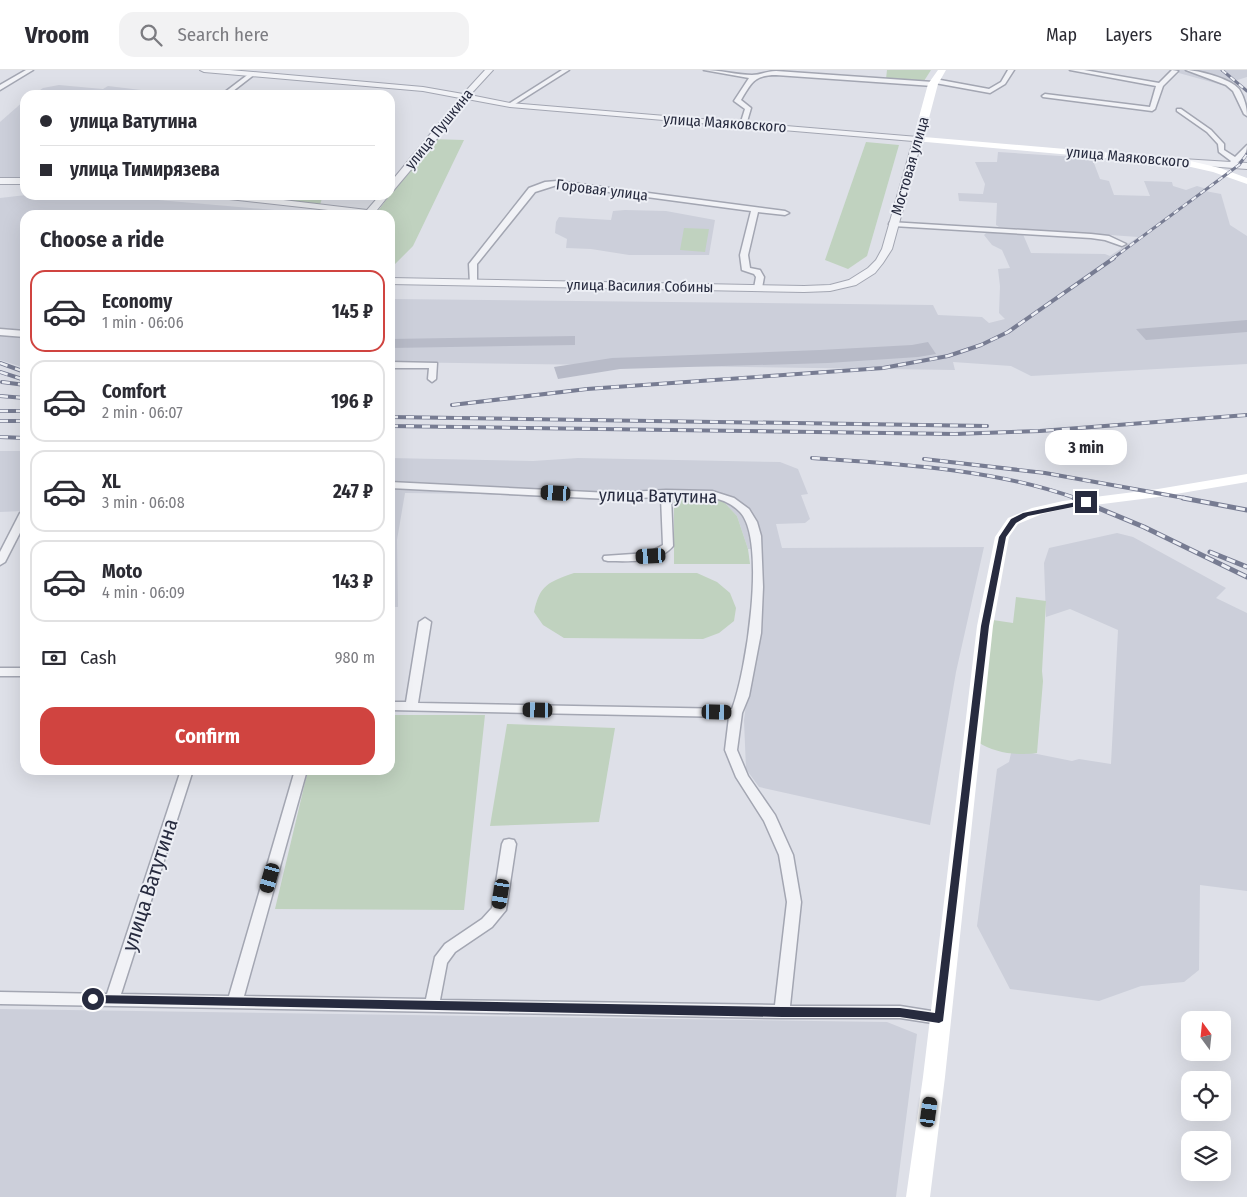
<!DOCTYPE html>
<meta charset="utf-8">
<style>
:root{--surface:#fff;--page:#f2f2f3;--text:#2b2b33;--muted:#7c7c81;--line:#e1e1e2;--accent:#d04440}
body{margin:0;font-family:"Fira Sans Condensed",sans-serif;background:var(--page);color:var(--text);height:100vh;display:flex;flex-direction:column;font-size:19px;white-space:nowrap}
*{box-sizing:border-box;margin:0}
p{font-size:16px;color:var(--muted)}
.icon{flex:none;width:28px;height:28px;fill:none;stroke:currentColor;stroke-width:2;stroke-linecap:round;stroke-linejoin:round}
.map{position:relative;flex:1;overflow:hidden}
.drawer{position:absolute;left:20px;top:140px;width:375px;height:565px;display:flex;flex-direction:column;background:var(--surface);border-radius:15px;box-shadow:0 5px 20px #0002}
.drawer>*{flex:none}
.hud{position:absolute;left:20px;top:20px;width:375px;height:110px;border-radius:15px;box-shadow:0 5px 20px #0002;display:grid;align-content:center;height:110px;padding:0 20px;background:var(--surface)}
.needle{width:32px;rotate:345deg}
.tools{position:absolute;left:1181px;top:941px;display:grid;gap:10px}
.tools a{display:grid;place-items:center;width:50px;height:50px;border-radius:10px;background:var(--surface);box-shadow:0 5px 20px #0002;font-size:25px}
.end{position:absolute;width:22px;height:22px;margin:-11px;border:6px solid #272b3f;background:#fff;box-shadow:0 0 0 2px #fff}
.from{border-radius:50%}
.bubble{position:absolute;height:35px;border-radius:15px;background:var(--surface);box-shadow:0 5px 20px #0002;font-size:16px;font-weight:700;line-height:35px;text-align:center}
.car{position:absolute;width:15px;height:30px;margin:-15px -8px;border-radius:6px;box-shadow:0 0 4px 1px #0007;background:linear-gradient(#222 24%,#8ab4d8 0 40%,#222 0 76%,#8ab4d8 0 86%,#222 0)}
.hud b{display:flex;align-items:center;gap:18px;height:48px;font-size:19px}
.hud b+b{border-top:1px solid var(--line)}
.hud i{width:12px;height:12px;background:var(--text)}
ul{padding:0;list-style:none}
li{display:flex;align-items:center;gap:15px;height:82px;margin:0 10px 8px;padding:0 10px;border:2px solid var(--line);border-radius:15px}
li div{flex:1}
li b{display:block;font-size:19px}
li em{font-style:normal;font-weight:700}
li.selected{border-color:var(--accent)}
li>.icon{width:45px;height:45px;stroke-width:1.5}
h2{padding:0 20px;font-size:22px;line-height:60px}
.pay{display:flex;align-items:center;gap:12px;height:55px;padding:0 20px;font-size:19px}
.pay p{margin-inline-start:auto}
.cta{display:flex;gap:10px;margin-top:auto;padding:10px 20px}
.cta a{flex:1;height:58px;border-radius:15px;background:var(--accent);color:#fff;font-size:20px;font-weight:700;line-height:58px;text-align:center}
header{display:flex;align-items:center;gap:30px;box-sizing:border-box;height:70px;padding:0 25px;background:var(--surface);border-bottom:1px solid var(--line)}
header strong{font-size:24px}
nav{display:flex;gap:28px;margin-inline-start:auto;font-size:18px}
.search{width:350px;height:45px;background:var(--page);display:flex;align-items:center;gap:12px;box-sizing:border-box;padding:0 18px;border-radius:15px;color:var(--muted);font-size:19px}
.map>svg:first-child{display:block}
.built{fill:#cccfda}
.green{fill:#c0d2bf}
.building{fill:#b8bbc8}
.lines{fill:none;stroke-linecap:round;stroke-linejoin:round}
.minor-casing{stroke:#a3a6b2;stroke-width:3}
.tertiary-casing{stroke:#a3a6b2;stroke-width:2}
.minor{fill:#f1f2f6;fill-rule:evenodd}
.tertiary{fill:#f1f2f6;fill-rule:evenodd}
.secondary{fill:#fff;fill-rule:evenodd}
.rail-far2-casing{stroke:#777c92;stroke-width:3}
.rail-far1-casing{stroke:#777c92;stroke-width:4}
.rail-casing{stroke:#777c92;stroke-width:5}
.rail-far2{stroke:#edeff5;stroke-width:2;stroke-dasharray:5.5;stroke-linecap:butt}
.rail-far1{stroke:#edeff5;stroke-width:2.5;stroke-dasharray:8;stroke-linecap:butt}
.rail{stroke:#edeff5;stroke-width:3;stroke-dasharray:9;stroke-linecap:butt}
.route{fill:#272b3f}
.labels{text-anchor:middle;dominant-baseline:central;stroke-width:4;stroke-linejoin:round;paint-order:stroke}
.far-street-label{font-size:15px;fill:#272b3f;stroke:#edeff5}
.street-label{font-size:18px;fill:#272b3f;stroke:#edeff5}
.near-street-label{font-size:21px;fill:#272b3f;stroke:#edeff5}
</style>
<header>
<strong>Vroom</strong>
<div class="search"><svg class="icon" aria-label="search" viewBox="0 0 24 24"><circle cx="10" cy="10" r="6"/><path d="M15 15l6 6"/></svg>Search here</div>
<nav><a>Map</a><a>Layers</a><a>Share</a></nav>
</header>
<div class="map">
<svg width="1247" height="1127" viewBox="0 0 1247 1127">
<rect width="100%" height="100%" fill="#dee0e8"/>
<g class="built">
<path d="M1168,0H1247V7L1222,15Z"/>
<path d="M59,15L103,19L108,16L158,22L154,25H33L43,18Z"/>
<path d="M25,30V109H0V52Z"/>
<path d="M998,82L1092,88L1100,109L1109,111L1114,125L1150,126L1144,111L1172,112L1173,116L1186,120L1197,116L1207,119L1205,121L1221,124L1230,155L1247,166V294L1031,306L1011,296L953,292L955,300L390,292V237L395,229L933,235L938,245L982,247L989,253L1005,249L999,243L1000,216L998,199L1010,198L1002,180L992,175L984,165L988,161L1022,162L1031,183L1105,184L1110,186L1138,167L999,157L996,155L997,133L959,131L958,123L983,124L985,114L975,92H997Z"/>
<path d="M26,125L112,126L298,142V145H25V298L0,290V128Z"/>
<path d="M625,140L666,141L715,150L709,185H629L591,179L566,178L567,169L555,163L556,152L559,147L611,150L613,141Z"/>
<path d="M0,381H25V437L23,441L0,442Z"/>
<path d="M390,388L533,391L578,388L780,392L798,399L808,424L801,425L810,449L805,453L776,454L782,478L984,477L956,602L930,755L759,717L746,699L744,650L755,564L749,563L755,479H748L737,446L723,431L674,428L599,430L477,424L405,423L397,470L398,537H390Z"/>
<path d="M1117,463L1133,467L1226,518L1216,528L1247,543V821L1200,815L1199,900L1184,912L1141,916L1099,931L1010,919L977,856L997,699L1009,692L1012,679L1072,691L1079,689L1111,694L1118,560L1070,539L1046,547L1044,493L1049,478Z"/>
<path d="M0,939L887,952L917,964L896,1127H0Z"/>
</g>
<g class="green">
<path d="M887,0H931L924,11L886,9Z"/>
<path d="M431,69L464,70L413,176L390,199V145H375Z"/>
<path d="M866,72L899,75L867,186L848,199L825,190Z"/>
<path d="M275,125H323L320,135L289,131L283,126Z"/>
<path d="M684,158L709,159L705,182L680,180Z"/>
<path d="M674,428L723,431L737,446L748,479L750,494H674Z"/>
<path d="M574,503H697L717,512L730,523L736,538L734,551L719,563L703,569L564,568L543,555L534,542C540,514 549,512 574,503Z"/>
<path d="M1016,527L1046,531L1042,601L1043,611L1037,683C1018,686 994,683 978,672L993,550L1013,553Z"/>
<path d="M390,645H485L464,840L275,839L308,700H390Z"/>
<path d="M507,654L615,658L599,752L490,756Z"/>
</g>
<g class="building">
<path d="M1247,250V262L1146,270L1136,259Z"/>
<path d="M575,266V275L390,278V269Z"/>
<path d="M928,272L936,284L918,287L828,293L620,299L558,309L554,297L612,288L820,280L912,275Z"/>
</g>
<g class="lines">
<defs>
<g id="minor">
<path d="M26,0H33L0,20V15Z"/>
<path d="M562,0H569L512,36L507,35Z"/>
<path d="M704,0C720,0 737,5 752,5C760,5 768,1 776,1L933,12L935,9L989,19L1001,12L1008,0H1014L1005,14L990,23L935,13L933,16L776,5C754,5 751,13 741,30L751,38L746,55L743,57L740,55L745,39L734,31L749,8Z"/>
<path d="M1070,0H1084L1159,13L1172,0L1178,1L1163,16L1155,39L1152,41L1043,27L1042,26L1045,24L1150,37L1156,16Z"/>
<path d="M1186,0C1198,0 1231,9 1239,19C1244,27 1247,37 1247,46L1244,44L1233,21L1226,15Z"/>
<path d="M250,3L255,4L228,25H221Z"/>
<path d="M1177,39H1181L1211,60L1224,74V80L1235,87L1247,75C1247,86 1241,90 1233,96H1229L1227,95L1231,91L1219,82L1218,74L1207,62L1177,41Z"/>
<path d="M557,111L785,141L789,143L785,145L758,142L748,185L750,198L760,200L764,207L762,218L758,220L754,218L756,207L754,204L742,200L740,185L751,141L557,115L535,122L477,194V212L470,214L469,194L529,118L545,112Z"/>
<path d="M890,152L1091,164L1109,166L1126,174L1122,176L1105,170L1091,168L893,156L889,154Z"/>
<path d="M0,259L25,261V267L0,265Z"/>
<path d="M390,292L437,293L436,309L432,312L428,309L429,298H390Z"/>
<path d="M390,412L610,423L666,420L712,421L734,428L749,439L757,452L761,466L763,517L761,563L749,626L742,643L737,680L748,706L775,745L793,785L801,832L790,936H900L944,943L946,948L944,953L939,954L900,948H782L0,934V922L107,924L181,700H193L121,924L229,926L295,700H307L244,926L426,929L435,887L445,874L482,849L492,838L502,774L504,770L509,769L514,770L516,774L506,840L492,857L455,882L447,893L440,930L775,935L787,832L779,785L764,751L736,707L725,680L729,647L390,640V632H406L419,552L425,548L431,552L418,633L732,639C746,604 767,470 740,442C722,423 694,426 671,426L673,476C658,494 629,491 608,491L604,490L603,488L604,486L648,483L663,475L661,427L610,429L390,418Z"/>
<path d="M25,440V453L5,492L0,495V482L20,443Z"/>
<rect x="0" y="598" width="25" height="8"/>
</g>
<g id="tertiary">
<path d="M200,0H230L423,17L463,24L485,0H493L470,25L510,33L918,67L922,69L892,179L883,193L875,203L856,215L830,221L804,222L390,214V208L804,216L830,215L849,210L868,198L876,190L882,179L913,71L510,37L467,29L457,45L393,121L390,122V113L460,28L423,21L204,2Z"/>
<path d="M1182,89L1247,93V99L1179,94V90Z"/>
<rect x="0" y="108" width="25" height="6"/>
<path d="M216,125H242L367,140L380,125H389L373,145L220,128Z"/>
</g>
</defs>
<use href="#minor" class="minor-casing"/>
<use href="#tertiary" class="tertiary-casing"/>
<use href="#minor" class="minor"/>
<use href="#tertiary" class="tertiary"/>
<g class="secondary">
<path d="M938,0H946L938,14L924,67L1182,89L1220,98L1247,108V114L1213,102L1182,95L915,71L913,69L928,14Z"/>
<path d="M1247,404V412L1158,427L1063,439L1042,444L1018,454L1009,467L993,556L945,1007L930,1127H906L923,1007L977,556L995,467L1008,448L1032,438L1063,431L1158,419Z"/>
</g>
<defs>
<g id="rail-far2">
<path d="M1222,0L1247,21"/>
<path d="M1112,189L1239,95L1247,84"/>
</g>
<g id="rail-far1">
<path d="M0,293L25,302"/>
<path d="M0,302L25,310"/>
<path d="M2,312L25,315"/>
<path d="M0,326L25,328"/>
<path d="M452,335L587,319L883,298L948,286L981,275L1008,262L1114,188"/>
<path d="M0,341H25"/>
<path d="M390,347L987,356"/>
<path d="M0,351H25"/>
<path d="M390,356L955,364L1040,361L1247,345"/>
<path d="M0,367L25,368"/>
<path d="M812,388C900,394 995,399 1078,429"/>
<path d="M924,389L1045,403L1190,429"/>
</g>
<g id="rail">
<path d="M1074,428L1144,457L1247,507"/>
<path d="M1183,428L1247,440"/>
<path d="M1210,482L1247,497"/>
</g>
</defs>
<use href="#rail-far2" class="rail-far2-casing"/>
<use href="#rail-far1" class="rail-far1-casing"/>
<use href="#rail" class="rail-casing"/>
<use href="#rail-far2" class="rail-far2"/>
<use href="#rail-far1" class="rail-far1"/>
<use href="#rail" class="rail"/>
</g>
<path class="route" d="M1086,430L1088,431V434L1028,446L1016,453L1006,467L989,556L943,951L939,953L900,947H782L90,933L88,929L93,925L782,937L900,938L935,943L981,556L999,467L1011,449L1023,443Z"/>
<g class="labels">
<g class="far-street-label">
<text transform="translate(725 53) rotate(4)">улица Маяковского</text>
<text transform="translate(439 59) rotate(-51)">улица Пушкина</text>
<text transform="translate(1128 87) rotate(5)">улица Маяковского</text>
<text transform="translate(910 96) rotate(-74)">Мостовая улица</text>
<text transform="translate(602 120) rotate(7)">Горовая улица</text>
<text transform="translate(640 216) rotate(1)">улица Василия Собины</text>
</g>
<g class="street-label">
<text transform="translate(658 426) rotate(1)">улица Ватутина</text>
</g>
<g class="near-street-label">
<text transform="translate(150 815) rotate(-72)">улица Ватутина</text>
</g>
</g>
</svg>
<div class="tools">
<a><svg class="needle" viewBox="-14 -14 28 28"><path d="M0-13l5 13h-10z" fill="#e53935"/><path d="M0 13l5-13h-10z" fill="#7c7c81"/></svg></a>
<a><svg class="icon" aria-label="locate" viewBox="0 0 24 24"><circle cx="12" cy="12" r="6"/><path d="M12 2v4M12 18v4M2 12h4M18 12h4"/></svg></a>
<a><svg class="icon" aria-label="layers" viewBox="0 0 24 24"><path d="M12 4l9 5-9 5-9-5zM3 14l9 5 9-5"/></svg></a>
</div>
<i class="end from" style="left:93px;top:929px"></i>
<i class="end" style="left:1086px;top:432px"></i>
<div class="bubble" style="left:1045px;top:360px;width:82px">3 min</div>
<i class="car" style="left:556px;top:423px;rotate:273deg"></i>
<i class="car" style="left:651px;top:486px;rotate:267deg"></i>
<i class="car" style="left:538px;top:640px;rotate:271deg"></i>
<i class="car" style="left:717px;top:642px;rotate:91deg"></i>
<i class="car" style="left:270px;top:808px;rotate:196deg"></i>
<i class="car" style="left:501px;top:824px;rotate:189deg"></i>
<i class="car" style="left:929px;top:1042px;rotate:8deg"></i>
<div class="hud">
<b><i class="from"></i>улица Ватутина</b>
<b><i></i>улица Тимирязева</b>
</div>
<section class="drawer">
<h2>Choose a ride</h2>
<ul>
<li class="selected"><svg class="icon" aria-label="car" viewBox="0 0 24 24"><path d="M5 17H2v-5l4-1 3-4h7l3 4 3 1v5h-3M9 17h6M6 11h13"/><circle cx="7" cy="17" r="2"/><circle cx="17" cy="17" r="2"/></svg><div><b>Economy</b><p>1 min · 06:06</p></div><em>145 ₽</em></li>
<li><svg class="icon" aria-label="car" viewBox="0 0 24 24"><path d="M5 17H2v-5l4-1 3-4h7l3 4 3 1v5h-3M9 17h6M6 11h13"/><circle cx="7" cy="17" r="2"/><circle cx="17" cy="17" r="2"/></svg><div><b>Comfort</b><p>2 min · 06:07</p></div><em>196 ₽</em></li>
<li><svg class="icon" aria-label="car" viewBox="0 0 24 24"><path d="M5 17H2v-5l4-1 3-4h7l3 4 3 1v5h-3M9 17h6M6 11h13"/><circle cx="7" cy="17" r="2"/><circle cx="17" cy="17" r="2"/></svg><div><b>XL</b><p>3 min · 06:08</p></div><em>247 ₽</em></li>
<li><svg class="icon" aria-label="car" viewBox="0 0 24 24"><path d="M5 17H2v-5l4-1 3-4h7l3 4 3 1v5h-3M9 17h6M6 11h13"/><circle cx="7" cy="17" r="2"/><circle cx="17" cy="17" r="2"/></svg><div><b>Moto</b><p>4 min · 06:09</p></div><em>143 ₽</em></li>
</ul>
<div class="pay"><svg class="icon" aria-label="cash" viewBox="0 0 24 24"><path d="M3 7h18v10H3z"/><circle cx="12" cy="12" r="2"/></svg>Cash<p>980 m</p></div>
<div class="cta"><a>Confirm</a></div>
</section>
</div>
